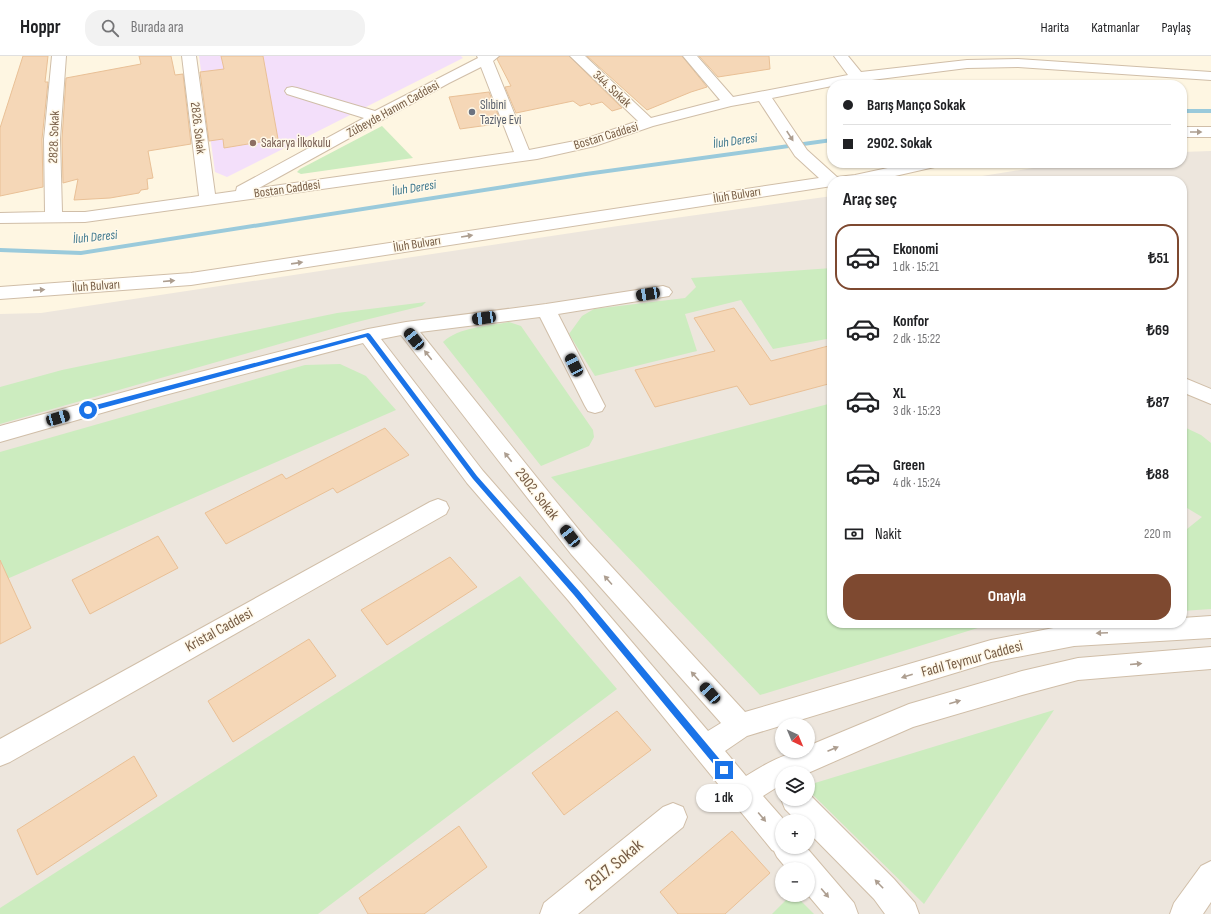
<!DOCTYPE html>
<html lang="tr">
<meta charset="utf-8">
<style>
:root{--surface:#fff;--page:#f2f2f2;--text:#202124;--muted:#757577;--line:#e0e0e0;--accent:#7e4930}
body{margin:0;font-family:"Sofia Sans Condensed",sans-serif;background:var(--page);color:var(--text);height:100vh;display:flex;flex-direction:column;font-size:15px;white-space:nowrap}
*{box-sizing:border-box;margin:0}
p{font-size:13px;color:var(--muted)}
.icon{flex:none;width:22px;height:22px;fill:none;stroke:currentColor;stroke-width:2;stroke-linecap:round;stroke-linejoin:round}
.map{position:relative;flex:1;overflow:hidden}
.panel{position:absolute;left:827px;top:120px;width:360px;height:452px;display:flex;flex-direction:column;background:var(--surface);border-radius:16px;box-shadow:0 1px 3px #0004}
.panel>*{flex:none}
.hud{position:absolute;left:827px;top:24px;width:360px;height:88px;border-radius:16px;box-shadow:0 1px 3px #0004;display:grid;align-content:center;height:88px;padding:0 16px;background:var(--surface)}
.needle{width:26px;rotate:136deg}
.tools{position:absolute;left:775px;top:662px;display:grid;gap:8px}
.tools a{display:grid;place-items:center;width:40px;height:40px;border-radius:50%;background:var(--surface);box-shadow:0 1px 3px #0004;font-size:20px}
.end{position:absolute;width:18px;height:18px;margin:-9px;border:5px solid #1a73e8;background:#fff;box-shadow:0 0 0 2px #fff}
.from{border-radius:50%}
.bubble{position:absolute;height:28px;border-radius:14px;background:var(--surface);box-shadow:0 1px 3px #0004;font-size:13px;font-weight:700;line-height:28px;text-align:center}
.car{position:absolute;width:12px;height:24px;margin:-12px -6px;border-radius:5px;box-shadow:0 0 3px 1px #0007;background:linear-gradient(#222 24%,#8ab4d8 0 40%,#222 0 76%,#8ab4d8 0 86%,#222 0)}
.hud b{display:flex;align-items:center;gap:14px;height:38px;font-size:15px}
.hud b+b{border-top:1px solid var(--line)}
.hud i{width:10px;height:10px;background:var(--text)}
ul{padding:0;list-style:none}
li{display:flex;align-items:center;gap:12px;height:66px;margin:0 8px 6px;padding:0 8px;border:2px solid transparent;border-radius:16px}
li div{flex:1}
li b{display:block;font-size:15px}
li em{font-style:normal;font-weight:700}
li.current{border-color:var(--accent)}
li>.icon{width:36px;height:36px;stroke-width:1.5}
h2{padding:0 16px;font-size:18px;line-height:48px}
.pay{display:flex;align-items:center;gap:10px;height:44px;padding:0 16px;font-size:15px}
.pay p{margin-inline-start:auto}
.button{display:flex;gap:8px;margin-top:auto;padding:8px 16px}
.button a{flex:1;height:46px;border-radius:16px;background:var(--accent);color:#fff;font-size:16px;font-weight:700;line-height:46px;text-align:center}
header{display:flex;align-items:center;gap:24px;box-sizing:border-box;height:56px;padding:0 20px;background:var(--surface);border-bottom:1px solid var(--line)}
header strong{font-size:19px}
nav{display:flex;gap:22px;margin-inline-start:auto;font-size:14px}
.search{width:280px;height:36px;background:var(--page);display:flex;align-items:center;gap:10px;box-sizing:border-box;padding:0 14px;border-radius:16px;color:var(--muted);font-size:15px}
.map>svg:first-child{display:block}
.industrial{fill:#ede6dd;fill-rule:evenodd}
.education{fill:#f3dffa}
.green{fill:#ccecbf}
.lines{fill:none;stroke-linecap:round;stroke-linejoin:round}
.stream{fill:#9acadb;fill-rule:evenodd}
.building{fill:#f5d7b7;stroke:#e9c096}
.minor-casing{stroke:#d0bea8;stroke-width:2}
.minor{fill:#fff;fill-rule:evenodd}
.oneway{fill:#ad9e90}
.route{fill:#1a73e8}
.worship-dot{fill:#6b7280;stroke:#fff9ea;stroke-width:1.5}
.education-dot{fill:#8d6e63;stroke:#fff9ea;stroke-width:1.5}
.labels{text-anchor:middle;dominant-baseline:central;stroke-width:3;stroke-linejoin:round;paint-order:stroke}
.far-street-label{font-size:13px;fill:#775d46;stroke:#fff9ea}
.far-worship-label{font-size:13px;fill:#5b616d;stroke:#fff9ea;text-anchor:start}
.far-water-label{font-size:13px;font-style:italic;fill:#3e778d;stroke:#fff9ea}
.far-education-label{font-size:13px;fill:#785e54;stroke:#fff9ea;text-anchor:start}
.street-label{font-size:15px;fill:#775d46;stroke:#fff9ea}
.near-street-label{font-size:18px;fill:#775d46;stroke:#fff9ea}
</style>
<header>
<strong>Hoppr</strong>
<div class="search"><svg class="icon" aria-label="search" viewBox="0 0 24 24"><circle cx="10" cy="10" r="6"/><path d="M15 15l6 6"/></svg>Burada ara</div>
<nav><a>Harita</a><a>Katmanlar</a><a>Paylaş</a></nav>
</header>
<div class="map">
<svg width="1211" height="858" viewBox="0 0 1211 858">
<rect width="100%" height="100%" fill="#fef6e2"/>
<path class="industrial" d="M1211,95V858H0V258L41,257L618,170L832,140V567H1182V125H951L1064,107H1182V96ZM782,669H808V695H782ZM782,717H808V743H782ZM782,765H808V791H782ZM782,813H808V839H782Z"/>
<path class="education" d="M199,0H461L463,2L227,121L215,116Z"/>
<g class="green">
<path d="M382,70L413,102L301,118L297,116L300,113Z"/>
<path d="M832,212V282L773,293L741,244L685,258L697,295L595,320L569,278L582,260L594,253L685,242L696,231L691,222Z"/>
<path d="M426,246L422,250L353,267L0,368V331L62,314L337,257Z"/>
<path d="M509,266L521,270L593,374L594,381L589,390L541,410L443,286C459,271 488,270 509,266Z"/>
<path d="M340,308L366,320L396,354L0,526V396L305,309Z"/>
<path d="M832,347V567H994L760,639L551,421Z"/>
<path d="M1182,370L1201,379L1211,387V553L1182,555V477L1202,461L1182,449Z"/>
<path d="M520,520L617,633L318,858H0V852Z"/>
<path d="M1054,654L924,848L812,738L815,727Z"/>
<path d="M791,839H795L814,858H772Z"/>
</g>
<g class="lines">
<g class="stream">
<rect x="1182" y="53" width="29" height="4"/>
<path d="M832,82V86L586,120L81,199L0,196V192L81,195L586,116Z"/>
</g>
</g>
<g class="building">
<path d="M23,0H48L45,26H48L42,83L43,131L0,140V72Z"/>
<path d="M139,0H171L175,19L183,18L191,88L148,95L153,122L147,123L148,133L141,134L139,137L110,142L74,144L78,123L63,127L62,83L66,22L141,8Z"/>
<path d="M221,0H263L278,83L224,92L223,83L209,85L200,16L224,13Z"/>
<path d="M500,0H569L622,52L612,55L602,46L591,49L590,47L580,50L573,45L516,57L505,31L511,30L497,3Z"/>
<path d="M587,0H682L707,31L691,36L647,54Z"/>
<path d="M699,0H769L770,13L718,21Z"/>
<path d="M489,36L499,61L493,62L496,68L460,73L449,41Z"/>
<path d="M734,252L771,305L832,289V327L750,349L737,330L655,351L635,314L715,295L694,262Z"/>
<path d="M385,372L409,399L337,437L333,432L226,488L205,457L282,418L286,423Z"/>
<path d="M158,480L178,512L90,558L72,524Z"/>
<path d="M450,501L477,531L387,589L361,554Z"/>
<path d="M0,504L31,572L0,588Z"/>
<path d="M309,583L336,620L233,686L208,645Z"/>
<path d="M617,655L651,694L564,759L532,717Z"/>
<path d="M134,700L157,740L37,819L17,774Z"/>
<path d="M459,770L487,811L424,858H368L359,842Z"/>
<path d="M732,775L770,817L725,858H678L660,836Z"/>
</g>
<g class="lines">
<defs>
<g id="minor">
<path d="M52,0H66L60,83L62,156H85L199,140L182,0H196L215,138L236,135L237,131L364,62L287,38L285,35L287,32L292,31L297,32L375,55L478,2L477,0H499L493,5L529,94L585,83L638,65L570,0H585L651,62L720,44L683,0H697L733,41L848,19L834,0H848L861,16L967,4L1018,3L1211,16V24L1018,11L967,12L832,29V30L772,42L807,94L837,121L855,119L911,107H941L939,110L873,125H832V130L191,229L0,243V231L191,217L819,122L795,100L759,45L731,50L653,70L595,90L537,103L85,166L0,167V157L45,156L44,83ZM481,11L514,96L259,132L449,27Z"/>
<rect x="1182" y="71" width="29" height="10"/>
<path d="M663,230L669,232L672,236L669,240L558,258L605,350L602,355L595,357L588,355L585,350L540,261L420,276L587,484L745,656L991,584L1074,568L1182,567V562L1211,560V582L1074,590L991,606L747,680L725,695L746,720C764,709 786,695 808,695V690L909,648L1022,615L1078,602L1211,591V613L1078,624L1022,639L913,671L808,717H782V728L763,740L785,765H782V791H806L854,847L858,858H824L808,839V813H787L777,801L774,795L772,794L568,544L467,427L363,287L161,340L0,386V370L161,326L368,273L406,266L546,248ZM401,279L571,498L721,667L708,675L584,530L483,415L381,283Z"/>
<path d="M1182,321L1211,333V348L1182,336Z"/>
<path d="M438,443L446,446L449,452L446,458L10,706L0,710V683L430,446Z"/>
<path d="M808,737L894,823L915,847L919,858H885L874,843L808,776V765H797L785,753L781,743L782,741V743H808Z"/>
<path d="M673,747L683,751L687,761L683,771L578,858H540L544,847L663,751Z"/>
<path d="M1211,805V846L1203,858H1170L1174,847L1201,810Z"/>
</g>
</defs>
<use href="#minor" class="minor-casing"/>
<use href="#minor" class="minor"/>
</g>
<defs><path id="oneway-solid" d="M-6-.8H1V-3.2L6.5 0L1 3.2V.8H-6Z"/></defs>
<g class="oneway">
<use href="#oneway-solid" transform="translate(1196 76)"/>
<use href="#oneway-solid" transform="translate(790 80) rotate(57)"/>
<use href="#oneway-solid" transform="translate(467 180) rotate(-9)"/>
<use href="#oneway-solid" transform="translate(297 207) rotate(-8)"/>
<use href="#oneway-solid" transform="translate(169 225) rotate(-5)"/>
<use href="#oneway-solid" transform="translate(39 234) rotate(-4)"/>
<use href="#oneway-solid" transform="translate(428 299) rotate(-129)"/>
<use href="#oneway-solid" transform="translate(508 401) rotate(-128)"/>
<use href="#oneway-solid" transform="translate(608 524) rotate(-132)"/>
<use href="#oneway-solid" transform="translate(1102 577) rotate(177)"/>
<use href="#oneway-solid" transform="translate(1136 608) rotate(-5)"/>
<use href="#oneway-solid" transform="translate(695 620) rotate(-132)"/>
<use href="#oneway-solid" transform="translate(907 620) rotate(163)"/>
<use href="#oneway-solid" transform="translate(955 646) rotate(-16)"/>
<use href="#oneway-solid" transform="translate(833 693) rotate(-23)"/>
<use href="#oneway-solid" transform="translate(762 761) rotate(50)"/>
<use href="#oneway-solid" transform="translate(879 828) rotate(-134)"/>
<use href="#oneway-solid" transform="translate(825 837) rotate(50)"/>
</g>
<path class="route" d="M368,277L370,278L477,420L579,535L727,712V717H721L574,539L473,423L366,281L88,356L85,354L88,351Z"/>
<circle class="worship-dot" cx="472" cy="56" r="4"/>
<circle class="education-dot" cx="253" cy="87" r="4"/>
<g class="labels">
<g class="far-street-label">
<text transform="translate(612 33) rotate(43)">344. Sokak</text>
<text transform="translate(393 53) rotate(-29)">Zübeyde Hanım Caddesi</text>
<text transform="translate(198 72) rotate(83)">2826. Sokak</text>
<text transform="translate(606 80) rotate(-17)">Bostan Caddesi</text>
<text transform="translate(54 81) rotate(-88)">2828. Sokak</text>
<text transform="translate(287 133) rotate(-8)">Bostan Caddesi</text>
<text transform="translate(737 139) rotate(-9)">İluh Bulvarı</text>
<text transform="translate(417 188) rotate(-9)">İluh Bulvarı</text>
<text transform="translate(96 230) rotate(-4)">İluh Bulvarı</text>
</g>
<g class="far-worship-label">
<text x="480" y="49">Slıbini<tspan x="480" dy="15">Taziye Evi</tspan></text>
</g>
<g class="far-water-label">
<text transform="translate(735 85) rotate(-8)">İluh Deresi</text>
<text transform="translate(414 132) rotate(-9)">İluh Deresi</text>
<text transform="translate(95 181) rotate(-6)">İluh Deresi</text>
</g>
<g class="far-education-label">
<text x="261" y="87">Sakarya İlkokulu</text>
</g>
<g class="street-label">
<text transform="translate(537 438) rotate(52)">2902. Sokak</text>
<text transform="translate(219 574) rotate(-29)">Kristal Caddesi</text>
<text transform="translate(972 603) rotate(-15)">Fadıl Teymur Caddesi</text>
</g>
<g class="near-street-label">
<text transform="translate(614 809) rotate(-40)">2917. Sokak</text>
</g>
</g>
</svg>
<div class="tools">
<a><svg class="needle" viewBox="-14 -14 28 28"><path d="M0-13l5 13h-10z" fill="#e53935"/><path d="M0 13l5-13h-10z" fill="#757577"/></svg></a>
<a><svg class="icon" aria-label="layers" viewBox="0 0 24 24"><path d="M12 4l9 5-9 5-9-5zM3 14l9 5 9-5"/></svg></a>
<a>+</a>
<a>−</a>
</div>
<i class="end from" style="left:88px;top:354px"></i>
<i class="end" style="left:724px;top:714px"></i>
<div class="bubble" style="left:696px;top:728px;width:56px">1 dk</div>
<i class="car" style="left:648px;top:238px;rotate:261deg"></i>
<i class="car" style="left:484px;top:262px;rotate:262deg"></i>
<i class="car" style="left:414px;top:283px;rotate:321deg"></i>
<i class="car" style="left:574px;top:309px;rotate:333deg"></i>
<i class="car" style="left:58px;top:362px;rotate:74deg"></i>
<i class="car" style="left:570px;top:480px;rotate:322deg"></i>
<i class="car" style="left:710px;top:637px;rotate:318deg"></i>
<div class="hud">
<b><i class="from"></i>Barış Manço Sokak</b>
<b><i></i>2902. Sokak</b>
</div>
<section class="panel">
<h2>Araç seç</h2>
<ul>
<li class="current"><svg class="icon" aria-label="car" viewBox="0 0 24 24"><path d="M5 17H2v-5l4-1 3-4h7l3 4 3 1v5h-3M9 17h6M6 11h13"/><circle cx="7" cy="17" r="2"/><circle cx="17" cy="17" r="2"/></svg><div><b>Ekonomi</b><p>1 dk · 15:21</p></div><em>₺51</em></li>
<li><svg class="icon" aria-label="car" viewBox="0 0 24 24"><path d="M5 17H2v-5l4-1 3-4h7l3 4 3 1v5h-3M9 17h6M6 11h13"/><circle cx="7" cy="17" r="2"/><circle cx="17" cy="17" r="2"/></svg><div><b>Konfor</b><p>2 dk · 15:22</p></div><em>₺69</em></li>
<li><svg class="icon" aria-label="car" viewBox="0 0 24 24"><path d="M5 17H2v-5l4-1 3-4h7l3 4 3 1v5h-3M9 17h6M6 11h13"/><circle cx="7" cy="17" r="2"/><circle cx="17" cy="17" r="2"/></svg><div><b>XL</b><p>3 dk · 15:23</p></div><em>₺87</em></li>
<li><svg class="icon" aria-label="car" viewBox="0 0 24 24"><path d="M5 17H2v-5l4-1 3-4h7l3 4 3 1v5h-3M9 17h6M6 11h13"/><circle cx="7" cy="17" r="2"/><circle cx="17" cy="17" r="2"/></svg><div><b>Green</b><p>4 dk · 15:24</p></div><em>₺88</em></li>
</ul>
<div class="pay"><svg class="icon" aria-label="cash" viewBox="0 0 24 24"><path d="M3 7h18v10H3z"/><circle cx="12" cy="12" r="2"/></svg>Nakit<p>220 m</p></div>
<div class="button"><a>Onayla</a></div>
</section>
</div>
